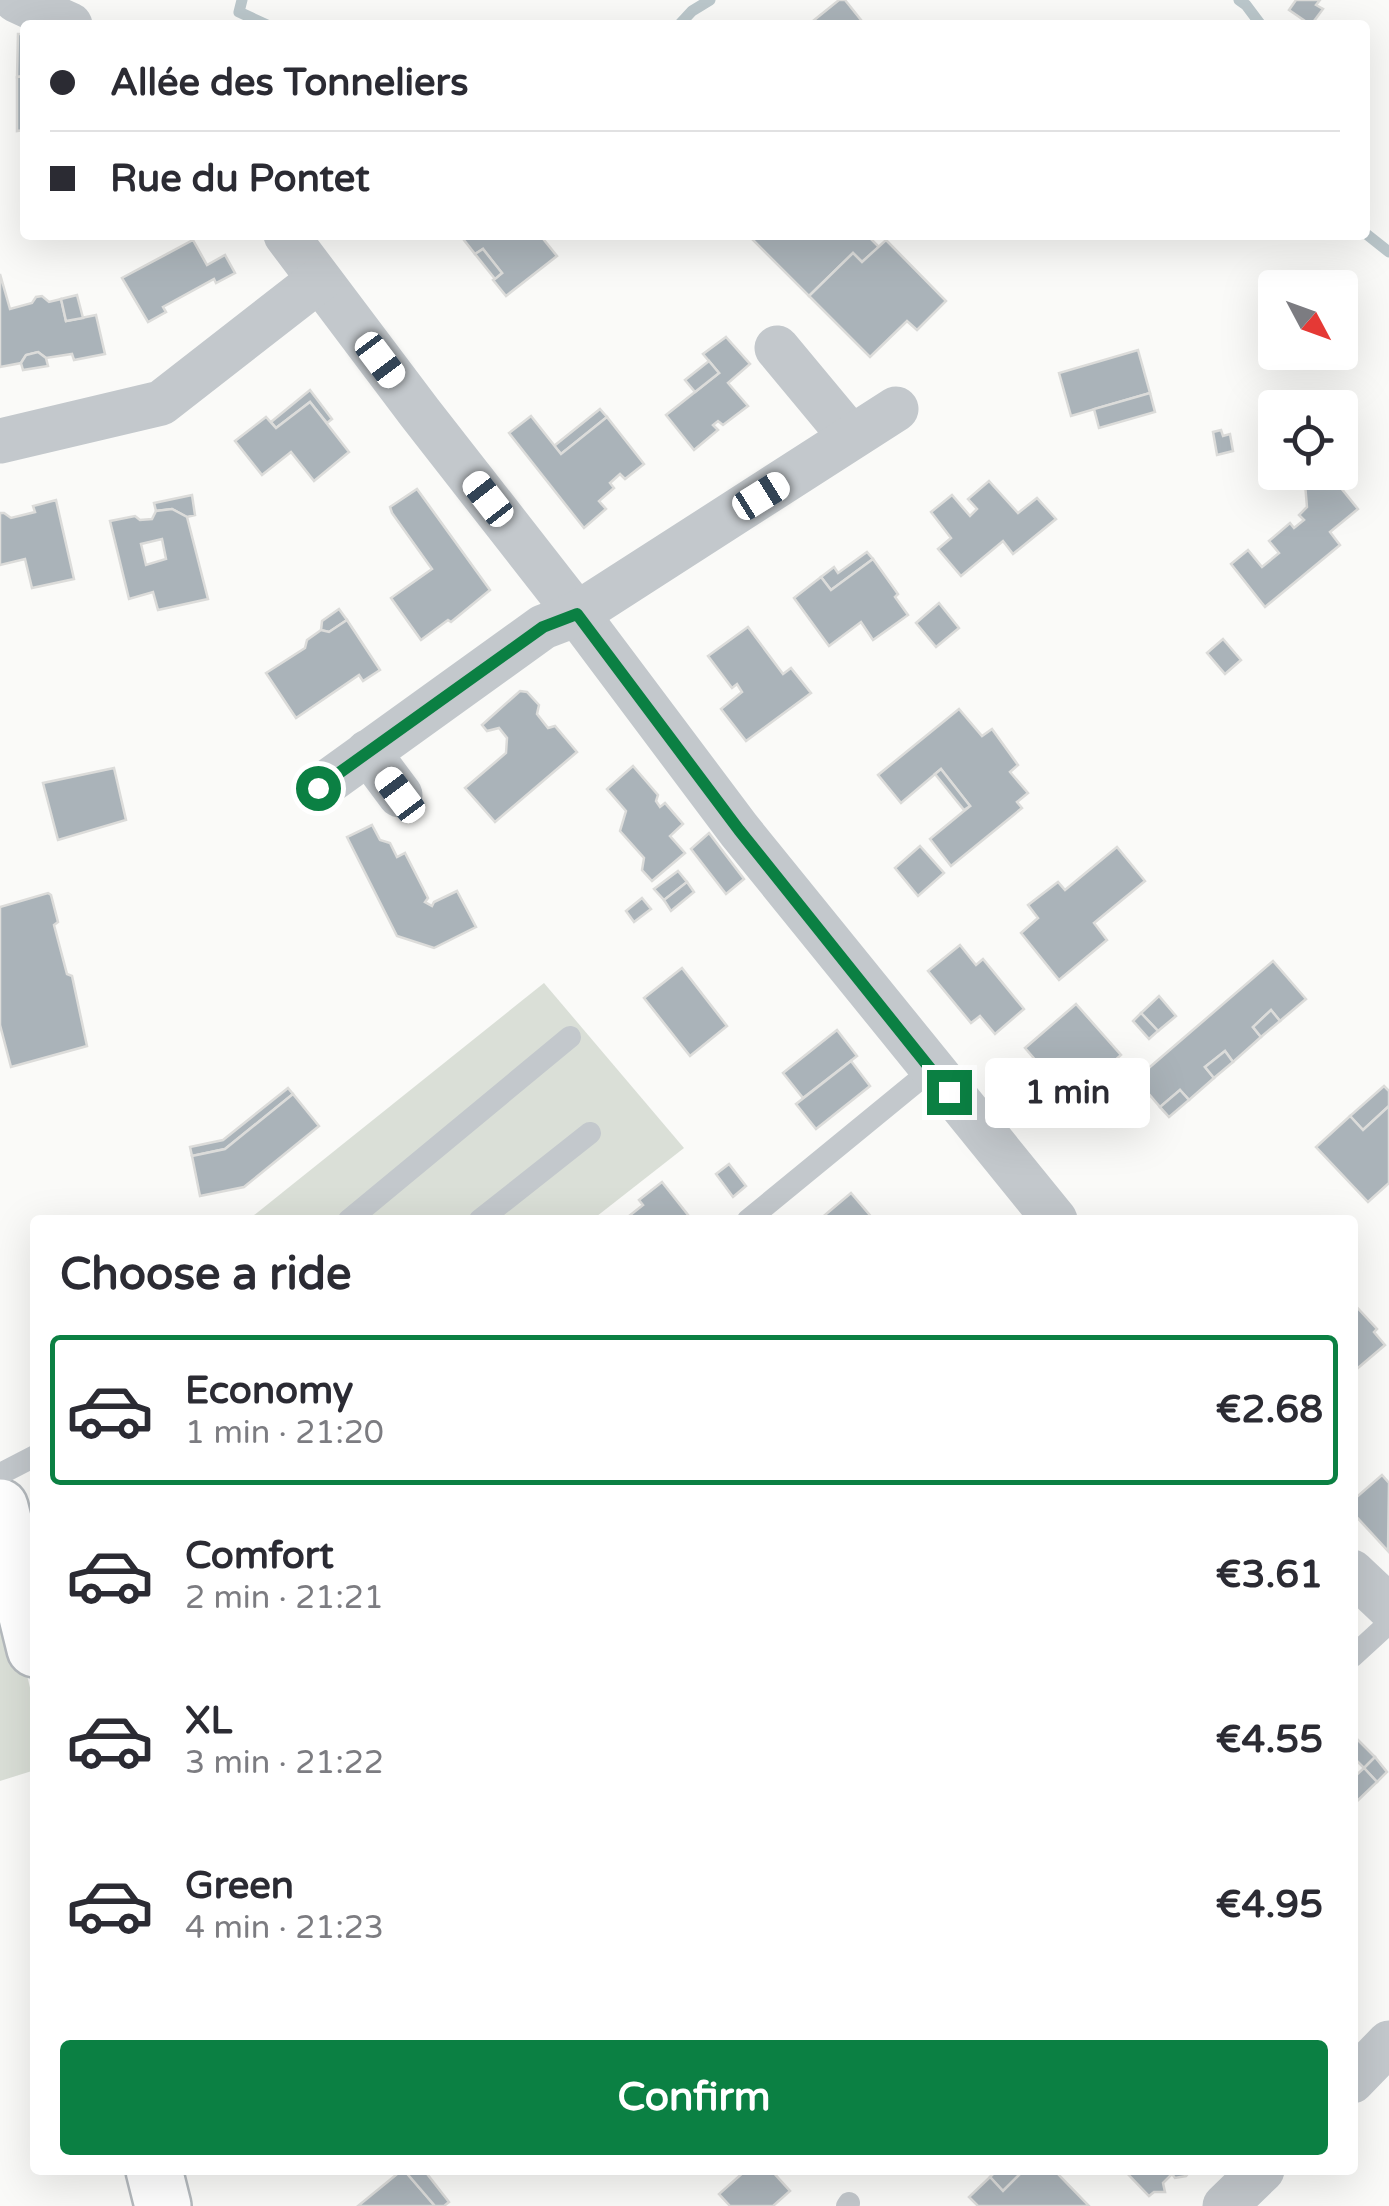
<!DOCTYPE html>
<meta charset="utf-8">
<style>
:root{--surface:#fff;--page:#f7f7f7;--text:#2b2b33;--muted:#7c7c81;--line:#e1e1e2;--accent:#0b8043}
body{margin:0;font-family:"Varela Round",sans-serif;background:var(--page);color:var(--text);height:100vh;display:flex;flex-direction:column;font-size:38px;white-space:nowrap}
*{box-sizing:border-box;margin:0}
p{font-size:32px;color:var(--muted)}
.icon{flex:none;width:55px;height:55px;fill:none;stroke:currentColor;stroke-width:2;stroke-linecap:round;stroke-linejoin:round}
.map{position:relative;flex:1;overflow:hidden}
.drawer{position:absolute;left:30px;top:1215px;width:1328px;height:960px;display:flex;flex-direction:column;background:var(--surface);border-radius:10px;box-shadow:0 10px 40px #0002}
.drawer>*{flex:none}
.banner{position:absolute;left:20px;top:20px;width:1350px;height:220px;border-radius:10px;box-shadow:0 10px 40px #0002;display:grid;align-content:center;height:220px;padding:0 30px;background:var(--surface)}
.needle{width:65px;rotate:131deg}
.controls{position:absolute;left:1258px;top:270px;display:grid;gap:20px}
.controls a{display:grid;place-items:center;width:100px;height:100px;border-radius:10px;background:var(--surface);box-shadow:0 10px 40px #0002;font-size:50px}
.end{position:absolute;width:45px;height:45px;margin:-22px;border:12px solid #0b8043;background:#fff;box-shadow:0 0 0 5px #fff}
.from{border-radius:50%}
.bubble{position:absolute;height:70px;border-radius:10px;background:var(--surface);box-shadow:0 10px 40px #0002;font-size:32px;font-weight:800;line-height:70px;text-align:center}
.car{position:absolute;width:30px;height:60px;margin:-30px -15px;border-radius:12px;box-shadow:0 0 8px 2px #0007;background:linear-gradient(#fff 24%,#345 0 40%,#fff 0 76%,#345 0 86%,#fff 0)}
.banner b{display:flex;align-items:center;gap:35px;height:95px;font-size:38px}
.banner b+b{border-top:2px solid var(--line)}
.banner i{width:25px;height:25px;background:var(--text)}
ul{padding:0;list-style:none}
li{display:flex;align-items:center;gap:30px;height:150px;margin:0 20px 15px;padding:0 10px;border:5px solid transparent;border-radius:10px}
li div{flex:1}
li b{display:block;font-size:38px}
li em{font-style:normal;font-weight:800}
li.current{border-color:var(--accent)}
li>.icon{width:90px;height:90px;stroke-width:1.5}
h2{padding:0 30px;font-size:45px;line-height:120px}
.button{display:flex;gap:20px;margin-top:auto;padding:20px 30px}
.button a{flex:1;height:115px;border-radius:10px;background:var(--accent);color:#fff;font-size:40px;font-weight:800;line-height:115px;text-align:center}
.map>svg:first-child{display:block}
.green{fill:#dadfd7}
.lines{fill:none;stroke-linecap:round;stroke-linejoin:round}
.stream{stroke:#bbc7cb;stroke-width:11}
.building{fill:#aab3b9;stroke:#dcdcda;stroke-width:2.5;fill-rule:evenodd}
.primary-casing{stroke:#b5babe;stroke-width:60}
.service{stroke:#c3c8cc;stroke-width:22}
.minor{stroke:#c3c8cc;stroke-width:45}
.primary{stroke:#fff;stroke-width:55}
.route{stroke:#0b8043;stroke-width:12}
</style>
<div class="map">
<svg width="1389" height="2206" viewBox="0 0 1389 2206">
<rect width="100%" height="100%" fill="#fafaf8"/>
<g class="green">
<path d="M544,983L684,1148L592,1220H248Z"/>
<path d="M0,1560L35,1709V1770L0,1781Z"/>
</g>
<g class="lines">
<g class="stream">
<path d="M242,0L239,12L267,25"/>
<path d="M1239,0L1246,5L1261,25"/>
<path d="M679,25L692,11L710,0"/>
<path d="M1365,233L1389,252"/>
</g>
</g>
<g class="building">
<path d="M839,0H845L865,25H808Z"/>
<path d="M1296,0H1320L1316,5L1323,9L1311,25L1289,10Z"/>
<path d="M18,34H25V76L17,77Z"/>
<path d="M25,76V130L17,131V77Z"/>
<path d="M460,235H540L557,256L506,296L493,280L502,273L483,249L475,254Z"/>
<path d="M756,235H867L879,247L862,262L853,253L809,296L752,239Z"/>
<path d="M193,240L207,265L225,255L235,273L216,283L214,279L163,307L166,312L148,322L122,278Z"/>
<path d="M886,240L946,301L917,330L907,321L870,357L809,296L853,253L862,262Z"/>
<path d="M483,249L502,273L495,279L475,254Z"/>
<path d="M0,274L10,309L32,303L36,297L42,296L49,302L61,299L66,321L96,315L105,354L74,360L72,354L46,358L38,352L26,355L21,363L0,367Z"/>
<path d="M77,295L83,318L66,321L61,299Z"/>
<path d="M726,337L750,364L728,383L748,406L723,425L718,421L713,425L718,430L694,450L666,415L719,373L703,354Z"/>
<path d="M1138,350L1150,393L1071,416L1059,373Z"/>
<path d="M38,352L46,358L48,366L23,370L21,363L26,355Z"/>
<path d="M709,361L719,373L695,392L685,380Z"/>
<path d="M310,390L332,419L327,423L310,402L276,428L271,422Z"/>
<path d="M1150,393L1155,412L1099,428L1094,409Z"/>
<path d="M310,402L349,452L314,481L291,452L262,475L235,441L266,417L276,428Z"/>
<path d="M600,409L607,417L561,454L554,446Z"/>
<path d="M531,416L561,454L607,417L644,464L625,479L620,474L610,483L614,488L599,501L606,509L584,528L509,433Z"/>
<path d="M1221,430L1223,436L1230,434L1233,451L1217,455L1213,432Z"/>
<path d="M1340,459L1345,484L1341,488L1358,509L1330,532L1340,545L1265,607L1231,564L1248,550L1262,567L1279,553L1269,541L1290,523L1294,528L1304,520L1299,515L1307,507L1304,472H1340Z"/>
<path d="M989,481L1018,513L1037,498L1056,519L1013,554L1003,541L961,576L938,549L951,538L931,512L952,495L970,516L977,509L968,499Z"/>
<path d="M417,489L490,590L451,622L448,620L421,640L391,598L432,569L392,513L390,507Z"/>
<path d="M192,495L195,515L187,517L172,509L156,511L154,503Z"/>
<path d="M56,500L74,579L32,588L25,559L0,565V513H4L11,518L35,512L33,506Z"/>
<path d="M172,509L187,517L208,599L158,610L153,592L129,599L110,521L135,516L140,520L152,519L156,511ZM162,539L166,559L146,565L141,544Z"/>
<path d="M867,552L873,559L831,590L821,577L834,567L838,573Z"/>
<path d="M873,559L898,594L895,597L908,615L873,640L861,622L829,646L794,598L821,577L831,590Z"/>
<path d="M939,603L959,628L936,647L916,623Z"/>
<path d="M339,609L347,620L329,632L321,630L322,621Z"/>
<path d="M347,620L380,670L363,681L359,675L296,718L266,673L305,648L307,640L321,630L329,632Z"/>
<path d="M748,627L783,674L791,668L811,693L746,741L721,709L742,692L737,684L732,688L708,656Z"/>
<path d="M1223,639L1241,660L1225,674L1207,653Z"/>
<path d="M520,691L527,692L539,705L537,714L548,728L555,726L577,752L495,822L465,788L506,753L507,738L499,728L487,731L482,725Z"/>
<path d="M959,709L982,736L992,729L1018,765L1010,772L1028,793L1017,802L1022,808L951,866L930,839L970,806L941,769L901,803L878,775Z"/>
<path d="M633,766L658,795L656,801L660,807L665,803L683,824L670,836L685,853L652,881L642,870L644,858L620,831L626,811L607,789Z"/>
<path d="M114,768L126,820L58,840L43,783Z"/>
<path d="M941,769L970,806L964,810L935,774Z"/>
<path d="M372,825L380,840L390,843L397,857L405,853L428,898L425,902L432,906L434,902L457,891L476,927L434,948L397,936L347,837Z"/>
<path d="M709,833L744,879L726,894L691,849Z"/>
<path d="M920,846L944,873L918,896L895,868Z"/>
<path d="M1117,847L1145,881L1094,923L1107,940L1059,980L1021,933L1038,918L1028,905L1058,882L1065,890Z"/>
<path d="M678,871L687,882L664,900L654,889Z"/>
<path d="M687,882L694,892L671,911L664,900Z"/>
<path d="M48,893L51,895L58,922L54,925L67,974L72,976L87,1046L11,1067L0,1025V907Z"/>
<path d="M642,898L651,909L634,922L626,911Z"/>
<path d="M960,945L976,965L983,959L1024,1009L995,1034L980,1016L971,1023L928,971Z"/>
<path d="M1273,961L1306,999L1280,1021L1271,1010L1253,1027L1261,1037L1233,1062L1225,1051L1205,1067L1214,1078L1189,1100L1180,1090L1160,1107L1136,1079Z"/>
<path d="M682,968L727,1026L690,1056L644,998Z"/>
<path d="M1159,996L1176,1016L1158,1031L1141,1013Z"/>
<path d="M1076,1004L1121,1055L1070,1100L1025,1048Z"/>
<path d="M1271,1010L1280,1021L1261,1037L1253,1027Z"/>
<path d="M1141,1013L1158,1031L1149,1039L1133,1021Z"/>
<path d="M837,1030L857,1056L803,1098L783,1073Z"/>
<path d="M1225,1051L1233,1062L1214,1078L1205,1067Z"/>
<path d="M851,1061L870,1086L816,1129L796,1104Z"/>
<path d="M1384,1086L1389,1091V1106L1363,1130L1350,1116Z"/>
<path d="M288,1088L293,1094L225,1149L192,1156L190,1147L223,1140Z"/>
<path d="M1180,1090L1189,1100L1169,1117L1160,1107Z"/>
<path d="M293,1094L319,1126L244,1187L200,1196L192,1156L225,1149Z"/>
<path d="M1389,1106V1183L1368,1202L1316,1147L1350,1116L1363,1130Z"/>
<path d="M729,1164L746,1186L733,1197L716,1174Z"/>
<path d="M662,1182L692,1220H624L643,1205L639,1200Z"/>
<path d="M851,1193L874,1220H819Z"/>
<path d="M1352,1302L1377,1329L1374,1332L1385,1345L1352,1373Z"/>
<path d="M1382,1475L1389,1483L1388,1551L1352,1512V1501Z"/>
<path d="M1352,1734L1375,1757L1364,1768L1352,1756Z"/>
<path d="M1375,1757L1387,1772L1377,1782L1364,1768Z"/>
<path d="M1364,1768L1377,1782L1352,1806V1779Z"/>
<path d="M402,2170H404L435,2206H358Z"/>
<path d="M404,2170H424L449,2202L444,2206H435Z"/>
<path d="M746,2170H771L790,2191L773,2206H730L719,2194Z"/>
<path d="M997,2170H1022L1023,2171L1003,2191L990,2177Z"/>
<path d="M1022,2170H1054L1089,2206H978L969,2197L990,2177L1003,2191L1023,2171Z"/>
<path d="M1124,2170H1191L1186,2176L1175,2178L1172,2174L1163,2183L1165,2192H1154L1149,2196Z"/>
</g>
<g class="lines">
<defs>
<g id="primary">
<path d="M0,1507L35,1649"/>
<path d="M154,2170L163,2206"/>
</g>
</defs>
<use href="#primary" class="primary-casing"/>
<g class="service">
<path d="M349,1220L570,1037"/>
<path d="M480,1220L590,1133"/>
<path d="M748,1220L931,1070"/>
<path d="M0,1474L35,1456"/>
<path d="M1352,1657L1389,1623"/>
<path d="M847,2206L849,2203"/>
</g>
<g class="minor">
<path d="M16,0L70,25"/>
<path d="M286,235L420,413L577,614L739,830L1055,1220"/>
<path d="M777,348L851,437"/>
<path d="M0,441L161,403L319,280"/>
<path d="M368,752L400,795"/>
<path d="M318,789L543,627L577,614L896,409"/>
<path d="M1352,1572L1389,1607"/>
<path d="M1352,2081L1389,2043"/>
<path d="M1225,2206L1262,2170"/>
</g>
<use href="#primary" class="primary"/>
</g>
<g class="lines">
<path class="route" d="M318,788L543,627L577,614L739,830L949,1092"/>
</g>
</svg>
<div class="controls">
<a><svg class="needle" viewBox="-14 -14 28 28"><path d="M0-13l5 13h-10z" fill="#e53935"/><path d="M0 13l5-13h-10z" fill="#7c7c81"/></svg></a>
<a><svg class="icon" aria-label="locate" viewBox="0 0 24 24"><circle cx="12" cy="12" r="6"/><path d="M12 2v4M12 18v4M2 12h4M18 12h4"/></svg></a>
</div>
<i class="end from" style="left:318px;top:788px"></i>
<i class="end" style="left:949px;top:1092px"></i>
<div class="bubble" style="left:985px;top:1058px;width:165px">1 min</div>
<i class="car" style="left:380px;top:360px;rotate:143deg"></i>
<i class="car" style="left:761px;top:496px;rotate:58deg"></i>
<i class="car" style="left:488px;top:499px;rotate:322deg"></i>
<i class="car" style="left:400px;top:795px;rotate:323deg"></i>
<div class="banner">
<b><i class="from"></i>Allée des Tonneliers</b>
<b><i></i>Rue du Pontet</b>
</div>
<section class="drawer">
<h2>Choose a ride</h2>
<ul>
<li class="current"><svg class="icon" aria-label="car" viewBox="0 0 24 24"><path d="M5 17H2v-5l4-1 3-4h7l3 4 3 1v5h-3M9 17h6M6 11h13"/><circle cx="7" cy="17" r="2"/><circle cx="17" cy="17" r="2"/></svg><div><b>Economy</b><p>1 min · 21:20</p></div><em>€2.68</em></li>
<li><svg class="icon" aria-label="car" viewBox="0 0 24 24"><path d="M5 17H2v-5l4-1 3-4h7l3 4 3 1v5h-3M9 17h6M6 11h13"/><circle cx="7" cy="17" r="2"/><circle cx="17" cy="17" r="2"/></svg><div><b>Comfort</b><p>2 min · 21:21</p></div><em>€3.61</em></li>
<li><svg class="icon" aria-label="car" viewBox="0 0 24 24"><path d="M5 17H2v-5l4-1 3-4h7l3 4 3 1v5h-3M9 17h6M6 11h13"/><circle cx="7" cy="17" r="2"/><circle cx="17" cy="17" r="2"/></svg><div><b>XL</b><p>3 min · 21:22</p></div><em>€4.55</em></li>
<li><svg class="icon" aria-label="car" viewBox="0 0 24 24"><path d="M5 17H2v-5l4-1 3-4h7l3 4 3 1v5h-3M9 17h6M6 11h13"/><circle cx="7" cy="17" r="2"/><circle cx="17" cy="17" r="2"/></svg><div><b>Green</b><p>4 min · 21:23</p></div><em>€4.95</em></li>
</ul>
<div class="button"><a>Confirm</a></div>
</section>
</div>
